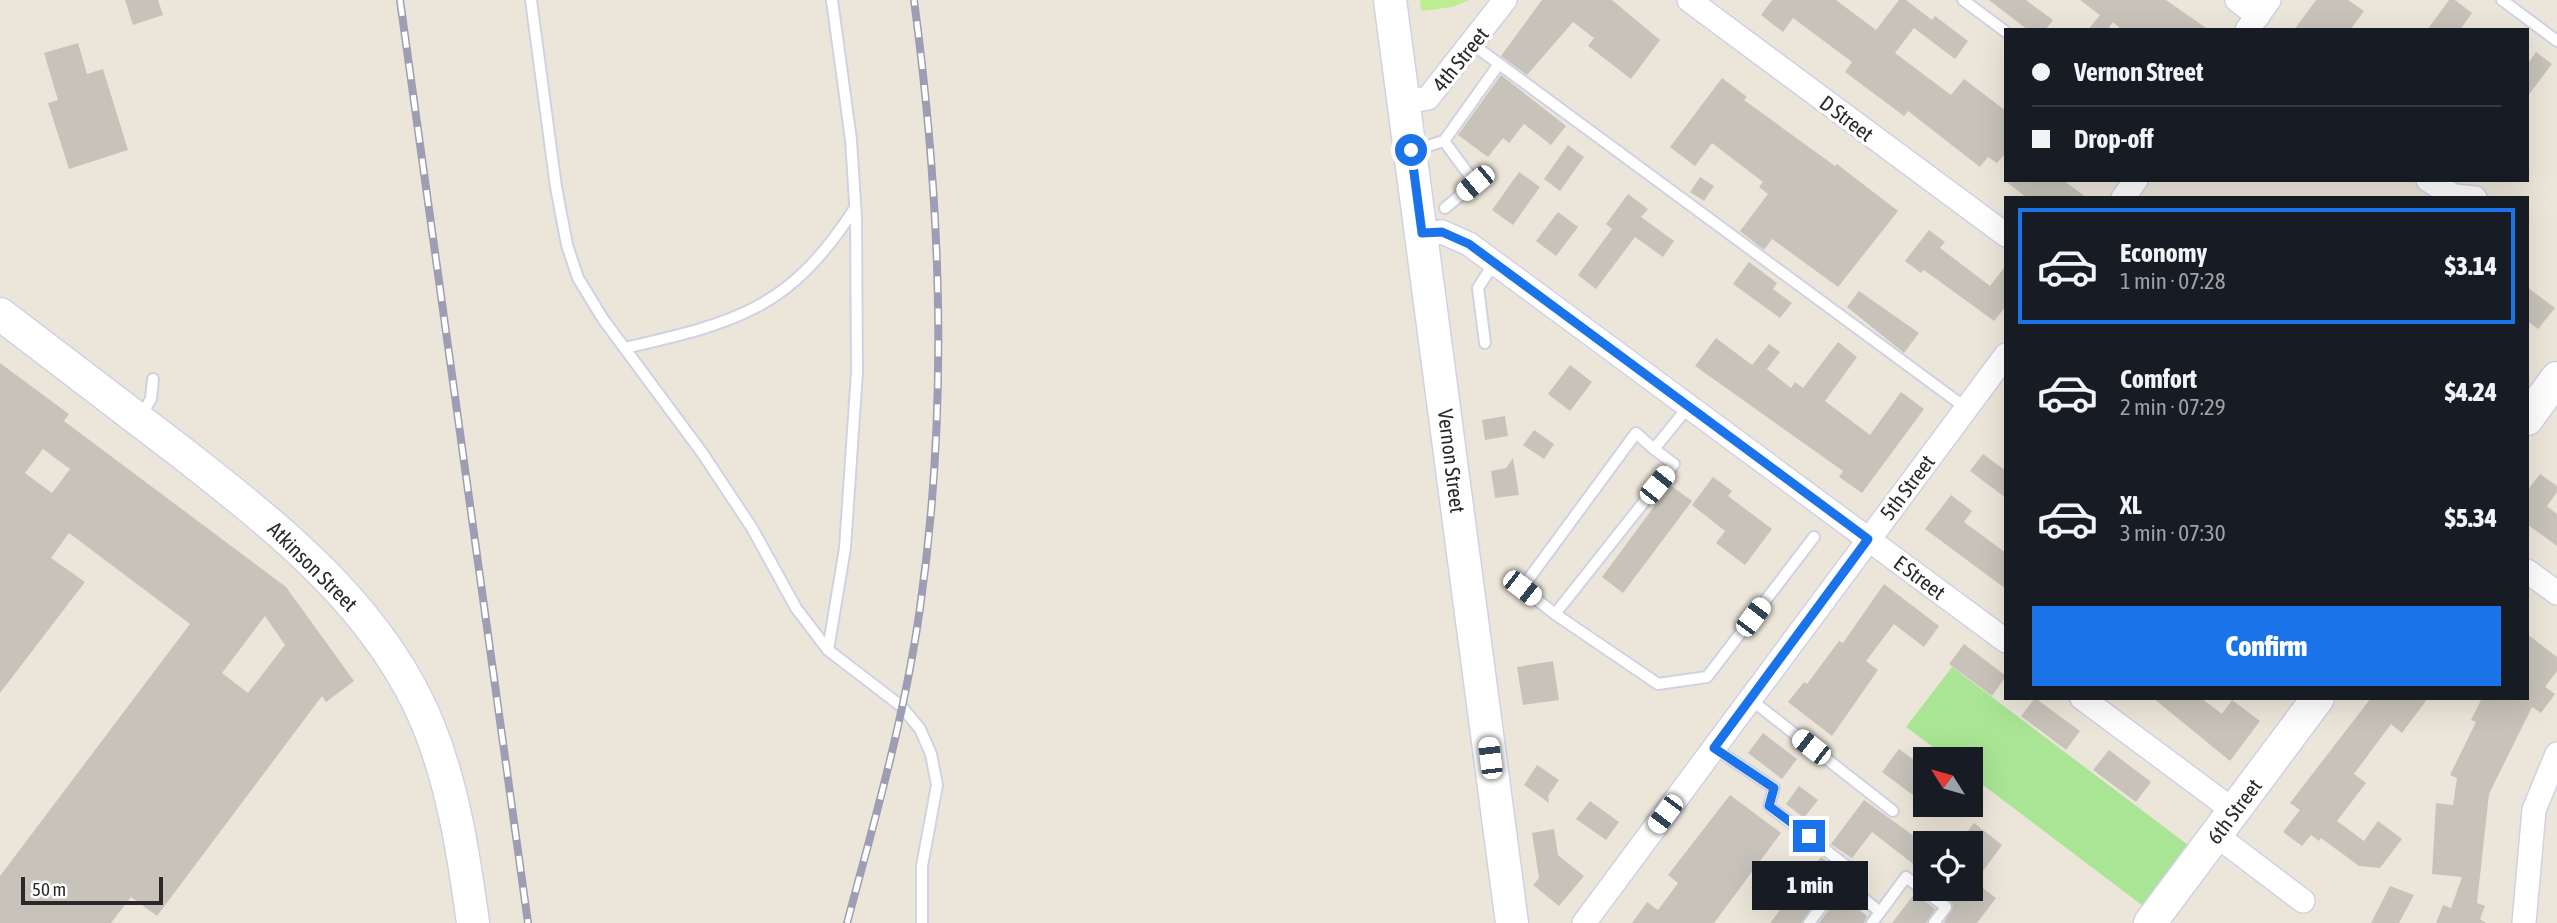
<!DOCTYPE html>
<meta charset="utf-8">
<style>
:root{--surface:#171b24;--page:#20242c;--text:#f1f3f6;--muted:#9ea1a6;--line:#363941;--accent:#1a73e8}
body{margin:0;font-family:"Asap Condensed",sans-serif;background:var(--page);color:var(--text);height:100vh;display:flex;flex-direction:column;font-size:26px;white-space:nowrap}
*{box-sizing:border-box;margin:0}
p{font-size:23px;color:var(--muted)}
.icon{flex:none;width:38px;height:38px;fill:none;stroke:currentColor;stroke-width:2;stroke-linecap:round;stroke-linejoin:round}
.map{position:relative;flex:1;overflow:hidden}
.panel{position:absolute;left:2004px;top:196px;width:525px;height:504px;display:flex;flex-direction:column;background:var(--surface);border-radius:0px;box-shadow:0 7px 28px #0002}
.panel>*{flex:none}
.hud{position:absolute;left:2004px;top:28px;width:525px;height:154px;border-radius:0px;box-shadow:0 7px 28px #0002;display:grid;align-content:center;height:154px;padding:0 28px;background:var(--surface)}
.needle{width:46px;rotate:307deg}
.buttons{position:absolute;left:1913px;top:747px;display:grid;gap:14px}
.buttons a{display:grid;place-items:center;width:70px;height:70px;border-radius:0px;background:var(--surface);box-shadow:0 7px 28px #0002;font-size:35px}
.scale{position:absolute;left:21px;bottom:18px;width:142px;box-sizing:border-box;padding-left:7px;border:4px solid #292929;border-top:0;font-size:19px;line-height:24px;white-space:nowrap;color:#292929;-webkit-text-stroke:5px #fff;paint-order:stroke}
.end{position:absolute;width:32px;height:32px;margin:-16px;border:9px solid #1a73e8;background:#fff;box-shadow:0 0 0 4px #fff}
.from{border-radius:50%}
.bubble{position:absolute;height:49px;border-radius:0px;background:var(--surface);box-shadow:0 7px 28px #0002;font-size:23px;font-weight:800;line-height:49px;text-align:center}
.car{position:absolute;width:21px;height:42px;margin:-21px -10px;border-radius:9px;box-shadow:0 0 5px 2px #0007;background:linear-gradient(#fff 24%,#345 0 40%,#fff 0 76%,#345 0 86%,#fff 0)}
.hud b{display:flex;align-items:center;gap:24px;height:66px;font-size:26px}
.hud b+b{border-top:2px solid var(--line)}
.hud i{width:18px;height:18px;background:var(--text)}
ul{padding:12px 0 0;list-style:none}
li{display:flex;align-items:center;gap:21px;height:116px;margin:0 14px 10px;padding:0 14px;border:4px solid transparent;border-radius:0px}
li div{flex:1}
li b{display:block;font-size:26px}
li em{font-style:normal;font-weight:800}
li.on{border-color:var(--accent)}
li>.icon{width:63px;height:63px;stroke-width:1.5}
.primary-button{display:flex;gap:14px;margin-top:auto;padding:14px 28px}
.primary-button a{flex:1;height:80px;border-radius:0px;background:var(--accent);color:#fff;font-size:28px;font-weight:800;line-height:80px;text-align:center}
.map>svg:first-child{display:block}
.green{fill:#a9e595}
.pitch{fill:#bded90}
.building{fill:#c7c3ba;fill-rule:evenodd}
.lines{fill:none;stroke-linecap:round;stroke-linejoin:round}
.lane-casing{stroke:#d0d2e3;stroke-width:14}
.street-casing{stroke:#d0d2e3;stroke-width:26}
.secondary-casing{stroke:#d0d2e3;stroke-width:35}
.lane{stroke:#fff;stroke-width:10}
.street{stroke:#fff;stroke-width:23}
.secondary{stroke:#fff;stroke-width:32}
.rail-casing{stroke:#9d9eb4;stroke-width:8}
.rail{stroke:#fff;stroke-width:5;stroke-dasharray:16;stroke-linecap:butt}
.route{stroke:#1a73e8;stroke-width:9}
.labels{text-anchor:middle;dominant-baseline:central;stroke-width:7;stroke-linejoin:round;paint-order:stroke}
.street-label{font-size:21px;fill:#292929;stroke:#fff}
</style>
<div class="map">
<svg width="2557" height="923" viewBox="0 0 2557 923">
<rect width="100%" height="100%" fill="#ece6da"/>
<path class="green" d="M1952,667L2188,845L2143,906L1971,776L1970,760L1949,759L1906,727Z"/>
<path class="pitch" d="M1420,0H1469L1452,7L1421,11Z"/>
<g class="building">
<path d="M125,0H158L163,15L133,25Z"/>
<path d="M1542,0H1612L1660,40L1631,79L1588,46L1594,38L1573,22L1527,75L1501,56Z"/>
<path d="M1772,0H1836L1876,30L1899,0H1906L1932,20L1935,16L1968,41L1955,59L1914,28L1895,53L1951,95L1964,79L2006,111V153L1997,163L1988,157L1980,167L1908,111L1904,116L1845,72L1852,62L1793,18L1783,32L1761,15Z"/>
<path d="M1989,0H2026L2053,20L2045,30H2028Z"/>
<path d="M2080,0H2166L2209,30H2122L2113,22L2107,30H2088L2100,15Z"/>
<path d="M2316,0H2348L2364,11L2350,30H2294Z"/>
<path d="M2449,0H2455L2472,13L2460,30H2427Z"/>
<path d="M78,43L87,74L103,69L128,150L69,169L48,103L58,100L44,53Z"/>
<path d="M2536,52L2552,64L2527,97V65Z"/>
<path d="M1501,75L1566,126L1551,145L1524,124L1509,143L1503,138L1488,157L1458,135Z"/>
<path d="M1722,78L1747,97L1744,100L1835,166L1837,164L1898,211L1838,287L1772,239L1764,250L1740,231L1768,194L1759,187L1763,182L1712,143L1695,166L1670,147Z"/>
<path d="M1568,145L1584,157L1560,191L1544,179Z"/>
<path d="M1519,172L1540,187L1513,225L1492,210Z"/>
<path d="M1700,177L1714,186L1704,201L1690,192Z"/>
<path d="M2004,180H2063L2087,198H2027Z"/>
<path d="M1628,194L1648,209L1641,217L1674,241L1663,257L1635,237L1596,289L1578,275L1612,229L1606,224Z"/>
<path d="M1558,212L1578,227L1556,256L1536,241Z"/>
<path d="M1929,230L1945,242L1940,248L1990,286L2006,265V306L1994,321L1924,270L1921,273L1905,261Z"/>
<path d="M1749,262L1777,283L1773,289L1792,303L1780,318L1733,284Z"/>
<path d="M2527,287L2555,308L2538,329L2527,321Z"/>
<path d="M1859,291L1919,333L1904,353L1847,307Z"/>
<path d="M1716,338L1752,365L1769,344L1780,352L1767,369L1791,388L1795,382L1803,388L1838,342L1857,357L1825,401L1870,435L1901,392L1924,409L1862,493L1839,477L1843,471L1695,366Z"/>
<path d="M0,363L69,414L64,421L286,587L354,681L326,702L322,696L157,916L131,897L111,923H0V876L190,624L69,533L51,558L85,582L0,693ZM43,449L70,469L52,493L25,473ZM265,616L285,645L248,693L222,673Z"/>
<path d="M1570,365L1592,382L1570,411L1548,394Z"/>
<path d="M1505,416L1508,436L1485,440L1482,420Z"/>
<path d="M1534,430L1554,444L1544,459L1523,445Z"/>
<path d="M1983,454L2006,471V498L1970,471Z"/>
<path d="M1513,458L1519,495L1495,498L1491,471L1506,468Z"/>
<path d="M2540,474L2557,486V492L2547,506L2557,514V546L2527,524V491Z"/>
<path d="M1713,477L1732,491L1728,496L1772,529L1745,565L1716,543L1725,531L1692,505Z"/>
<path d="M1670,485L1692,501L1623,593L1602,577Z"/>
<path d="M1951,495L1972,511L1964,522L2006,553V589L1925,529Z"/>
<path d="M1884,584L1939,626L1924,647L1894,624L1866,661L1878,670L1832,736L1788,702L1804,682L1807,684L1839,641L1843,643Z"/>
<path d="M2527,634L2557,657V671L2545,687L2555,694L2541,713L2532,707L2489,794L2477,903L2485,906L2480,919L2486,923H2436L2443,905L2451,908L2462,877L2432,874L2436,803L2453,805L2457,778L2450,775L2476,722L2471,720L2482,698H2527Z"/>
<path d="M1964,644L2006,676L1992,696L1949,664Z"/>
<path d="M1553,661L1559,700L1523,705L1517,667Z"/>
<path d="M2035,698L2080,731L2066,750L2021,716Z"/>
<path d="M2153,698H2201L2222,714L2232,700L2260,721L2230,761Z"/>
<path d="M2371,698H2428L2402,733L2391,724L2354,774L2366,783L2337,821L2364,841L2378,821L2402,839L2380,868L2359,866L2321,838L2319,841L2311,835L2302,846L2283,832L2300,810L2290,803Z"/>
<path d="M1763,733L1797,759L1782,779L1748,753Z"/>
<path d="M1899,749L1925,768V804L1882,772Z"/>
<path d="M2109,750L2151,782L2136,802L2093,770Z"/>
<path d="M1537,765L1559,780L1548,796L1549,803L1524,785Z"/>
<path d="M1799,786L1818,800L1804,818L1786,804Z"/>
<path d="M1730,795L1781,833L1714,923H1632L1647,902L1658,910L1678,883L1668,875Z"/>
<path d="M1864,800L1925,844V873L1872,832L1852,858L1831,844Z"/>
<path d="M1590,801L1619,822L1606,840L1576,819Z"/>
<path d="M1974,823L2002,845L1975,882L1996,898L1977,923H1944L1953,905L1935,889H1970V844H1958Z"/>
<path d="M1554,829L1558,855L1584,876L1559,906L1533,885L1539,878L1532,833Z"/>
<path d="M1821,857L1838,870L1801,923H1770Z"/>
<path d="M2390,886L2414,895L2399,923H2371Z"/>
<path d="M1915,893L1935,909L1926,923H1892Z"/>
<path d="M1840,895L1867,916L1864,923H1819Z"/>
</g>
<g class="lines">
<defs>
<g id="lane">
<path d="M531,0L556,187L567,245L578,278L603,319L703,454L752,528L796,608L828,650L901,706L920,729L931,754L937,785L922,866V923"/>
<path d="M1963,0L2006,32"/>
<path d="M2502,0L2557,41"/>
<path d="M1472,44L1966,408"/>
<path d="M1444,141L1475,183L1445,208"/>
<path d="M1414,150L1444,141L1499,64"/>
<path d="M1485,343L1478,288L1494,263"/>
<path d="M625,348C737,322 789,310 855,208"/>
<path d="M140,417L151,399L153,379"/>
<path d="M1654,449L1636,433L1522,588L1555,614L1674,464L1654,449L1689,406"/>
<path d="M1555,614L1658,684L1707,677L1814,537"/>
<path d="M828,650L845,548L857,372L856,217L851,140L832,0"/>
<path d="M1750,699L1893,811"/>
<path d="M1714,748L1774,788L1769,806L1850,869L1809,923"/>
<path d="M1841,880L1880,912"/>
<path d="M1872,923L1906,877L1946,907L1934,923"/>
</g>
<g id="street">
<path d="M1689,0L2006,235"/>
<path d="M2237,0L2258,16"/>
<path d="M2247,30L2269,0"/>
<path d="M1405,102L1428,98L1505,0"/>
<path d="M2428,180L2454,196L2475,198"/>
<path d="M2123,198L2136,180"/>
<path d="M1422,234L1442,232L1469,244L2006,641"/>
<path d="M2527,571L2557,593"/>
<path d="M2082,698L2234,811"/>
<path d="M2216,835L2303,901"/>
<path d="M1584,923L2006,355"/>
<path d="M2524,923L2534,810L2557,754"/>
</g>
<g id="secondary">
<path d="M1390,0L1512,923"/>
<path d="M0,314C61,360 121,406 181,452C279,529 381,608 429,727C454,790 464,857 473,923"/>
<path d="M2527,419L2557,378"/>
<path d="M2150,923L2318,698"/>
</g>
</defs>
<use href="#lane" class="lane-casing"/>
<use href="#street" class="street-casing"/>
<use href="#secondary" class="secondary-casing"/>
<use href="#lane" class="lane"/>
<use href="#street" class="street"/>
<use href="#secondary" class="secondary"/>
<defs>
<g id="rail">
<path d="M400,0L528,923"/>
<path d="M847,923C875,819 905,715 920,608C949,405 941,202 914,0"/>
</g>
</defs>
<use href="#rail" class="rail-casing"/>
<use href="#rail" class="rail"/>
</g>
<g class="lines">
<path class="route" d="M1411,150L1422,233L1442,232L1469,244L1868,539L1714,748L1774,788L1769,806L1809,836"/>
</g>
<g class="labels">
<g class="street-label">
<text transform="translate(1460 59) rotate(-51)">4th Street</text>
<text transform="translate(1847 118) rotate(37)">D Street</text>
<text transform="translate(1452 461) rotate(83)">Vernon Street</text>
<text transform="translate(1907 487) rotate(-53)">5th Street</text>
<text transform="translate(313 566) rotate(45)">Atkinson Street</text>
<text transform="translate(1920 577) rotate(37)">E Street</text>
<text transform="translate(2234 811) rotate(-53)">6th Street</text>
</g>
</g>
</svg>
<div class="buttons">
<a><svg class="needle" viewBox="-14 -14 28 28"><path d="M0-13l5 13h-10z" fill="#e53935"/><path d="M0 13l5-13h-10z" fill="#9ea1a6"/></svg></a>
<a><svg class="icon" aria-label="locate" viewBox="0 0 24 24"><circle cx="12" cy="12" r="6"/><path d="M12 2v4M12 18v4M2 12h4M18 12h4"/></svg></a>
</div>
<div class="scale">50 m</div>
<i class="end from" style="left:1411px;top:150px"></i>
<i class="end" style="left:1809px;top:836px"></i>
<div class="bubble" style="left:1752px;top:861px;width:116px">1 min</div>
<i class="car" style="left:1475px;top:183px;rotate:230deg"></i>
<i class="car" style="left:1657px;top:485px;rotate:39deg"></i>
<i class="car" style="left:1522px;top:588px;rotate:128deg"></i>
<i class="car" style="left:1753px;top:617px;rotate:37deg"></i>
<i class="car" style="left:1811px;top:747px;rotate:308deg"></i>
<i class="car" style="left:1490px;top:758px;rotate:353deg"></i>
<i class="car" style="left:1665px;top:814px;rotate:217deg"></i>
<div class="hud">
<b><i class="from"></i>Vernon Street</b>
<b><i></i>Drop-off</b>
</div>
<section class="panel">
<ul>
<li class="on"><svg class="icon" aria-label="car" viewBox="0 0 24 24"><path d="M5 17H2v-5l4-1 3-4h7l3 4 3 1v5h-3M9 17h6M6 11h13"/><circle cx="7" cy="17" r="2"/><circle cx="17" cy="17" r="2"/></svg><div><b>Economy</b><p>1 min · 07:28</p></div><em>$3.14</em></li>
<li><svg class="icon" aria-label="car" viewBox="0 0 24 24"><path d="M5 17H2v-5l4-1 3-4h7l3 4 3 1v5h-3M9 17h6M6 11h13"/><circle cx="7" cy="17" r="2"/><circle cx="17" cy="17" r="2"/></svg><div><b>Comfort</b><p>2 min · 07:29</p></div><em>$4.24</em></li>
<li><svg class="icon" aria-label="car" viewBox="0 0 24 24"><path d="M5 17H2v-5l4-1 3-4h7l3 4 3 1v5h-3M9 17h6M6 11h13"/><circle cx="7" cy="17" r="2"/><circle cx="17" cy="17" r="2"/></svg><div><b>XL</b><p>3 min · 07:30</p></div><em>$5.34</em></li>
</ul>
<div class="primary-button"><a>Confirm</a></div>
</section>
</div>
